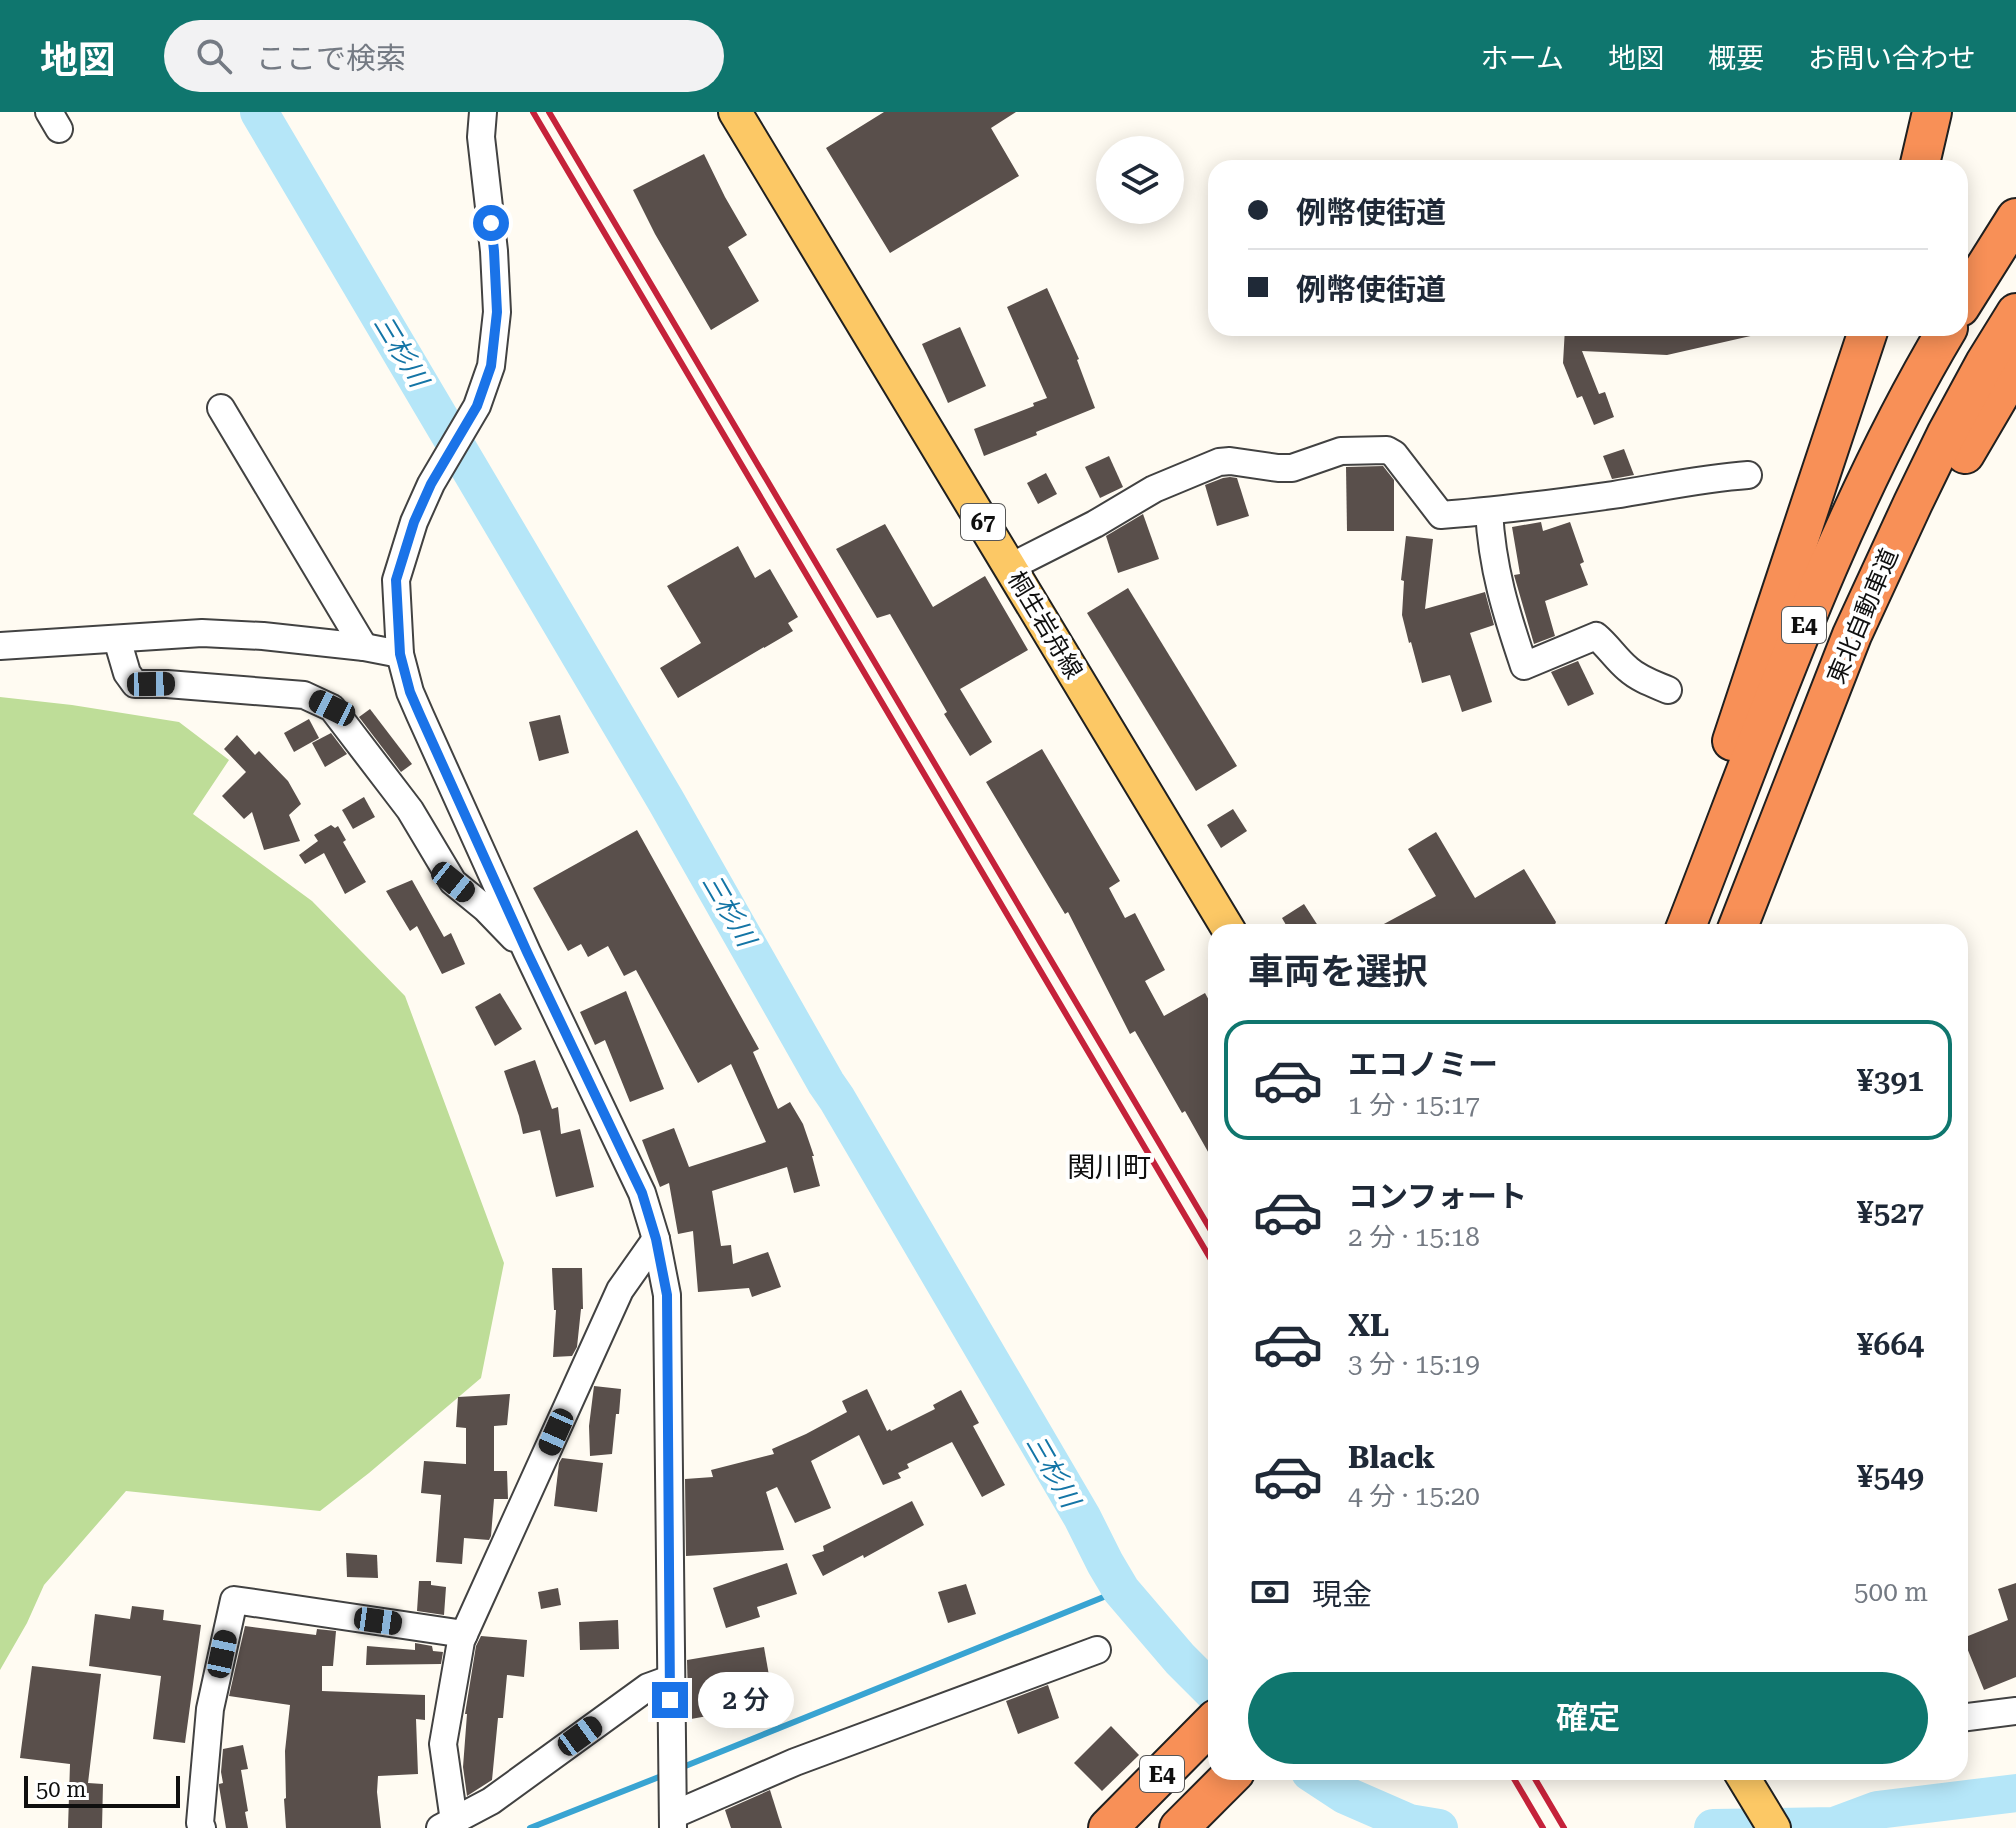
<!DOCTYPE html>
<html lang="ja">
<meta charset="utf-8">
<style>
:root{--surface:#fff;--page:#f2f2f3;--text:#1f2937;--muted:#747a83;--line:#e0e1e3;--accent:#0f766e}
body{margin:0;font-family:"Roboto Serif","Noto Sans JP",serif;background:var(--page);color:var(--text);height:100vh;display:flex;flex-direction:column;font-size:30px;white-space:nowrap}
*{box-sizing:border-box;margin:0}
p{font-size:26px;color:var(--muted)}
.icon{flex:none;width:44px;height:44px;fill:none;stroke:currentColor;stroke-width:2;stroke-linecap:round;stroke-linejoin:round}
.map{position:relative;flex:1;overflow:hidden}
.panel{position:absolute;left:1208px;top:812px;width:760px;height:856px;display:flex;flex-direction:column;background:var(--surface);border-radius:24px;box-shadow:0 4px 20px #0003}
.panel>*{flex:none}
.guide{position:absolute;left:1208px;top:48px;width:760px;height:176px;border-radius:24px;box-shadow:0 4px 20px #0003;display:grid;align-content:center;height:176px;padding:0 40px;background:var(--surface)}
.buttons{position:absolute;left:1096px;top:24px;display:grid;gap:16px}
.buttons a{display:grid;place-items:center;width:88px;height:88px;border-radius:50%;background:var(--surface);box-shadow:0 4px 20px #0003;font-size:40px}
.scale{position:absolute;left:24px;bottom:20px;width:156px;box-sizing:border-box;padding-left:8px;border:4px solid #0f0f0f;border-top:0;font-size:22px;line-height:28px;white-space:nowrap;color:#0f0f0f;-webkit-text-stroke:6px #fff;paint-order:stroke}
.end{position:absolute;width:36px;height:36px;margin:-18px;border:10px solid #1a73e8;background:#fff;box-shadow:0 0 0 4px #fff}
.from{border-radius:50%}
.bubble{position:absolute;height:56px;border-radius:28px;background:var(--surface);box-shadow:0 4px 20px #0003;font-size:26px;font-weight:600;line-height:56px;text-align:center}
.car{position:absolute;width:24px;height:48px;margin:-24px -12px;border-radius:10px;box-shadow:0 0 6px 2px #0007;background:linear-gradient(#222 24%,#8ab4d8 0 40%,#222 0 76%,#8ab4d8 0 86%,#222 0)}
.guide b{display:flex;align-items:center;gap:28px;height:76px;font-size:30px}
.guide b+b{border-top:2px solid var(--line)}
.guide i{width:20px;height:20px;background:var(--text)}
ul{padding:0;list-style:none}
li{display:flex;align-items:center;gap:24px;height:120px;margin:0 16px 12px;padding:0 24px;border:4px solid transparent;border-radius:24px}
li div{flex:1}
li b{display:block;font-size:30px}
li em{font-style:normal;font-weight:600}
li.active{border-color:var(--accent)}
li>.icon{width:72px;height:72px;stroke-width:1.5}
h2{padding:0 40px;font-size:36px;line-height:96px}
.pay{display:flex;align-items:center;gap:20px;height:88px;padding:0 40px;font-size:30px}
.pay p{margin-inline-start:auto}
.primary-button{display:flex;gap:16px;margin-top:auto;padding:16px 40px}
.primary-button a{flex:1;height:92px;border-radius:48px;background:var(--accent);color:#fff;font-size:32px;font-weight:600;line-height:92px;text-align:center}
header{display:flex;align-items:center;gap:48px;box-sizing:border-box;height:112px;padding:0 40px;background:var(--accent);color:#fff}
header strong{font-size:38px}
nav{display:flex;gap:44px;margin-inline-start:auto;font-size:28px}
.search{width:560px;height:72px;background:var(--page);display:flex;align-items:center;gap:20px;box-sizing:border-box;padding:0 28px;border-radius:44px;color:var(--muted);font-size:30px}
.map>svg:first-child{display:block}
.forest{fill:#bedd98}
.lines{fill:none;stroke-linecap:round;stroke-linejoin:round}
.stream{stroke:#39a4d2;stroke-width:6}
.river{stroke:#b5e6f8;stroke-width:38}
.building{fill:#594f4b}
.minor-casing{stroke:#424242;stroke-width:30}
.major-casing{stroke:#202020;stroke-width:36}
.highway-casing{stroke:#202020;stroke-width:42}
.minor{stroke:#fff;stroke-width:26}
.major{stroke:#fcc865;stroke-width:32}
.highway{stroke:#f89057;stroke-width:38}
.rail{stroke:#c5223a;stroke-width:6}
.route{stroke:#1a73e8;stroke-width:10}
.labels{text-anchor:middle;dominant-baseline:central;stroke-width:8;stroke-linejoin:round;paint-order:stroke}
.shield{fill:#fff;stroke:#575757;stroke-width:2}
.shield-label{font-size:22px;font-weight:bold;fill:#0f0f0f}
.street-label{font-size:24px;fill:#0f0f0f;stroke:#fff}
.water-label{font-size:26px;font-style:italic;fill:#1475a6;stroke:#fff}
.quarter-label{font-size:28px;fill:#0f0f0f;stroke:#fff}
</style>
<header>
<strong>地図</strong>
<div class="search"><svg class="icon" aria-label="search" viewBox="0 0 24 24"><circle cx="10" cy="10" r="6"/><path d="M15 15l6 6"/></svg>ここで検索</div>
<nav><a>ホーム</a><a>地図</a><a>概要</a><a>お問い合わせ</a></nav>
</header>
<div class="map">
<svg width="2016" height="1716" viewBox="0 0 2016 1716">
<rect width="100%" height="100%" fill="#fffbf2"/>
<path class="forest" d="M0,585L72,593L179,610L229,648L193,702L312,789L405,884L504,1151L481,1266L369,1361L320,1399L126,1379L44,1473L27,1511L0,1558Z"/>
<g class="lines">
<g class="stream">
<path d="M678,1657L1121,1478"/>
<path d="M530,1716L664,1663"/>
</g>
<g class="river">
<path d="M259,0L666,689L826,971L837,987L1082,1405L1105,1451L1121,1478L1180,1547L1216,1583"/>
<path d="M1310,1660L1345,1683L1409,1711L1439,1716"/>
<path d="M1713,1716L1834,1714L1877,1698L2016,1681"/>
</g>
</g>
<g class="building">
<path d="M884,0H1016L991,16L1019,64L890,141L826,36Z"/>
<path d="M704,42L725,85L747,123L728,135L759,189L711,218L655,122L633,78Z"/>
<path d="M1047,176L1079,247L1077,248L1095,296L1036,320L1037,323L984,344L974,317L1034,294L1033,291L1047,286L1007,195Z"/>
<path d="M960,215L986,274L948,291L922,232Z"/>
<path d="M1565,216L1664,219L1678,216H1755V223L1667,243L1582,239L1599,282L1605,280L1614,305L1594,313L1582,284L1577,286L1563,251Z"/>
<path d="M1624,337L1634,363L1612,367L1603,344Z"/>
<path d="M1109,344L1123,375L1100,386L1085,355Z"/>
<path d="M1383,354L1394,368V419H1347L1346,355Z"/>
<path d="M1046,361L1057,382L1038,392L1027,371Z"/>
<path d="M1230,365L1237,366L1249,404L1217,414L1205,373L1223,366Z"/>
<path d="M1143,402L1159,447L1118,461L1106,424Z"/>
<path d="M1541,410L1543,419L1570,410L1584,450L1580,452L1588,473L1545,489L1555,524L1534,532L1514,463L1520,462L1512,415Z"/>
<path d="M885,412L933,495L985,464L1028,538L960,577L992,630L970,644L944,602L947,600L890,502L877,506L836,437Z"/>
<path d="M1406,424L1433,427L1425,497L1485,480L1494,513L1470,521L1492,590L1462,600L1450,563L1422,571L1411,530L1409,531L1402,503L1404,469L1401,468Z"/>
<path d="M738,434L755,466L770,457L798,505L788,511L793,519L764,536V535L678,586L660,556L701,531L667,474Z"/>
<path d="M1128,476L1237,654L1196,679L1087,501Z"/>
<path d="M1578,549L1594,582L1568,594L1551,560Z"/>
<path d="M370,597L412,652L401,660L359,605Z"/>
<path d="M560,603L569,641L539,649L529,610Z"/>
<path d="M309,607L319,626L294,640L284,621Z"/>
<path d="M331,621L347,642L325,655L312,631Z"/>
<path d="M237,623L255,643L259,639L288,669L301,692L289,703L300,729L264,738L252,700L244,707L222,684L246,660L224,637Z"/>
<path d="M1042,637L1120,769L1109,776L1125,806L1135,801L1165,858L1145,869L1164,904L1205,881L1216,901V918L1208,923L1216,936V1054L1185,999L1182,1001L1135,919L1130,922L1068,800L1065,802L986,670Z"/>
<path d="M364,685L375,705L353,717L342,698Z"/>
<path d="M1233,697L1247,719L1221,736L1207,713Z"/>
<path d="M331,713L335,716L338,714L346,728L343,730L366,770L345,782L324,741L305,752L299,743L318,729L314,723Z"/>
<path d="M637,718L759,937L753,940L778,997L790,990L803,1012L814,1044H812L820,1074L794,1081L787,1055L712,1079L721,1134L731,1133L733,1152L768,1140L781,1175L752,1185L749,1176L698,1180L693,1119L678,1122L669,1071L660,1075L642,1028L674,1016L689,1055L766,1030L731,952L698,971L636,858L624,864L608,834L588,845L581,832L568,839L533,776Z"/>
<path d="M1436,720L1475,786L1524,757L1556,810L1552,820H1369L1436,784L1408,737Z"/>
<path d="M412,768L444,825L451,821L465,852L442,862L417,814L410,819L386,779Z"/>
<path d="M1304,792L1322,820H1290L1282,806Z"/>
<path d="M626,879L664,977L630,990L605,928L595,933L580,900Z"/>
<path d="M500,881L522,917L495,934L475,895Z"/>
<path d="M535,948L552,997L558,995L561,1022L580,1017L594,1075L556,1085L540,1018L523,1022L519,1004L504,959Z"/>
<path d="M552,1156H582L583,1197H581L577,1235L572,1244L553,1245L556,1198H554Z"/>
<path d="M594,1274L621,1277L619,1302H616L612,1342L590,1344L589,1314Z"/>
<path d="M867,1277L887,1319L890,1317L891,1319L935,1297L933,1293L961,1278L979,1311L973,1314L1005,1373L982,1385L952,1330L907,1352L909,1356L898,1361L901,1366L883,1373L859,1323L811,1349L831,1396L795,1411L777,1375L766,1380L784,1438L686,1444L685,1367L713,1365L711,1358L774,1342L772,1337L806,1322L847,1300L842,1289Z"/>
<path d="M510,1282L507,1313L494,1314V1359H507L508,1387H494L491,1424L489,1428L464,1426L462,1452L436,1450L441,1383L421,1381L424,1349L466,1352V1316L456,1315L458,1285Z"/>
<path d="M562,1346L603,1351L597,1400L554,1394L559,1351Z"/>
<path d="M912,1389L924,1413L864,1446L863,1443L823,1464L812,1443L824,1439L823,1434Z"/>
<path d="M346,1441L377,1443L378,1466L347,1465Z"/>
<path d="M787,1451L797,1482L757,1495L760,1505L726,1516L713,1476Z"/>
<path d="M419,1469H431V1473L446,1475L444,1503L417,1499Z"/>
<path d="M2016,1471V1565L1984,1578L1963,1526L2008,1508L1998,1477Z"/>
<path d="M966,1472L976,1502L948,1511L938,1480Z"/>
<path d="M558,1476L561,1493L541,1497L538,1480Z"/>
<path d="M132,1494L164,1498L163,1508L201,1513L185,1631L153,1627L161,1564L89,1554L95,1502L130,1507Z"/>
<path d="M618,1508L619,1537L580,1538L579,1510Z"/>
<path d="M245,1514L316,1523L317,1517L336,1519L333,1554H322V1579L425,1583V1608L416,1607L418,1662L378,1664L377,1680L381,1716H286L284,1687L286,1686L285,1639L290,1593L229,1584Z"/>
<path d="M481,1524L527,1528L524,1565L507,1563L503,1606H498L492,1668L467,1684L463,1655L467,1602H465L476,1534Z"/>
<path d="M415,1531L432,1534L433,1539L443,1540L441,1552L366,1553L367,1534L415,1538Z"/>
<path d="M764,1535L774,1592L691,1607L688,1586L687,1548Z"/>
<path d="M32,1554L101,1562L88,1671L103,1672L102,1716H68L70,1652L20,1646Z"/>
<path d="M1048,1573L1059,1606L1018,1622L1006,1589Z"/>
<path d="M1111,1614L1139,1643L1102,1679L1074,1651Z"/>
<path d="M243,1633L248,1657L241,1658L248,1699L245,1700L248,1716H226L219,1674V1672L223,1671L221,1660L223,1637Z"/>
<path d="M770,1678L782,1716H731L725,1698Z"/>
</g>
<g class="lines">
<defs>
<g id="minor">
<path d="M49,0L59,17"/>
<path d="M483,0L481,25L494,139L497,200L491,254L477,294L431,372L414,410L396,468L400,542L410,580L420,603L527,840L642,1081L656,1127L667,1183L673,1716"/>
<path d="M221,296L364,535"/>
<path d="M1489,399C1492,456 1506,501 1524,554L1596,524C1608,534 1616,547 1628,557C1639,567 1654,572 1668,578"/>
<path d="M1010,455L1095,412L1154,377L1219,350L1230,349L1278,356H1292L1341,339L1387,338L1394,342L1441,403C1499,399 1556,391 1613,383C1658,376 1703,366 1748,363"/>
<path d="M117,527L127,561L135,572H167L304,583L332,596L410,698L453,770L486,797L514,826"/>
<path d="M0,534L202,521L263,524L364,535L400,542"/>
<path d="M1960,1606L2016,1599"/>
<path d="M673,1703L795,1650L1097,1538"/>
<path d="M202,1716L200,1711L210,1597L234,1488L464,1522"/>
<path d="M440,1716L491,1689L648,1575L670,1567"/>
<path d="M455,1716L443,1632L461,1529L620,1178L656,1127"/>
</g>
<g id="major">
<path d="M735,0L1230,820"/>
<path d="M1740,1660L1774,1716"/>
</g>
<g id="highway">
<path d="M1919,56L1932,0"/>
<path d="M1960,195L2016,106"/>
<path d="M1965,342L2016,255"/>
<path d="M1732,629L1869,216"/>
<path d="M1684,820C1764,616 1835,405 1948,216"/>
<path d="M1736,820L1852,523L1913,391L1947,321L1985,251L2016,201"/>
<path d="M1108,1716L1216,1607"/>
<path d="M1179,1716L1235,1660"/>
</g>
</defs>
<use href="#minor" class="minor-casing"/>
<use href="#major" class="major-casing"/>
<use href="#highway" class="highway-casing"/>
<use href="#minor" class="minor"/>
<use href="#major" class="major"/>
<use href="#highway" class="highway"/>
<g class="rail">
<path d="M533,0L1216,1156"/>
<path d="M549,0L1216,1127"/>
<path d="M1510,1660L1543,1716"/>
<path d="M1531,1660L1564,1716"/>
</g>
</g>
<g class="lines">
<path class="route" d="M491,111L494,139L497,200L491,254L477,294L431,372L414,410L396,468L400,542L410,580L420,603L527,840L642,1081L656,1127L667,1183L670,1588"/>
</g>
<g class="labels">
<g class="shield">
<rect x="961" y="392" width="44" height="36" rx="6"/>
<rect x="1782" y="495" width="44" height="36" rx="6"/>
<rect x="1140" y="1644" width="44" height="36" rx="6"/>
</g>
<g class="shield-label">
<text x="983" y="410">67</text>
<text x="1804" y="513">E4</text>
<text x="1162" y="1662">E4</text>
</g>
<g class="street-label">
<text transform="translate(1863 504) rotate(-67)">東北自動車道</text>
<text transform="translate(1045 513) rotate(59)">桐生岩舟線</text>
</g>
<g class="water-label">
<text transform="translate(401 239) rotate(59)">三杉川</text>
<text transform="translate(729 798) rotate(60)">三杉川</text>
<text transform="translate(1053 1359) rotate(60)">三杉川</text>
</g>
<g class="quarter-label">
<text x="1109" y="1055">関川町</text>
</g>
</g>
</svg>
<div class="buttons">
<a><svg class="icon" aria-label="layers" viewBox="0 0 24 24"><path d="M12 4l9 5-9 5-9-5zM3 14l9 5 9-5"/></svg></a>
</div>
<div class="scale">50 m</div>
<i class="end from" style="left:491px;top:111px"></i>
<i class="end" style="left:670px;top:1588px"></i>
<div class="bubble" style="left:698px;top:1560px;width:96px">2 分</div>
<i class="car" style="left:151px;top:572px;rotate:89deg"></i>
<i class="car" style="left:332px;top:596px;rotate:296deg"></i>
<i class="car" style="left:453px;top:770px;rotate:129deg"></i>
<i class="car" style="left:556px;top:1320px;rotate:204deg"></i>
<i class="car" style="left:378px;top:1509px;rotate:98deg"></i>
<i class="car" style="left:222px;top:1542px;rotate:12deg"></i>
<i class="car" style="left:580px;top:1624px;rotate:54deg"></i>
<div class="guide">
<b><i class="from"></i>例幣使街道</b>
<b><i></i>例幣使街道</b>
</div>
<section class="panel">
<h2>車両を選択</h2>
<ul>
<li class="active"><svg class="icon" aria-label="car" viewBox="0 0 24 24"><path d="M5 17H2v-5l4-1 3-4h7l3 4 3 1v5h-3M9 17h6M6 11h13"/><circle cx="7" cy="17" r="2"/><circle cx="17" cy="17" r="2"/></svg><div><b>エコノミー</b><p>1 分 · 15:17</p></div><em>¥391</em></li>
<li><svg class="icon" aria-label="car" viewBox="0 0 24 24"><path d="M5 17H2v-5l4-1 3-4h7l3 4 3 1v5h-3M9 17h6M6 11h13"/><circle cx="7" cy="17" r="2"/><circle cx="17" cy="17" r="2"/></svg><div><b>コンフォート</b><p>2 分 · 15:18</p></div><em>¥527</em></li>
<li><svg class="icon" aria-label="car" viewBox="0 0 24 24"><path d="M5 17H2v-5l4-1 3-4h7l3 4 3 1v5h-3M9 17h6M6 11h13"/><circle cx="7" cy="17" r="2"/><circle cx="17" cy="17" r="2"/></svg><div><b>XL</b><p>3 分 · 15:19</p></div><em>¥664</em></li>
<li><svg class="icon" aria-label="car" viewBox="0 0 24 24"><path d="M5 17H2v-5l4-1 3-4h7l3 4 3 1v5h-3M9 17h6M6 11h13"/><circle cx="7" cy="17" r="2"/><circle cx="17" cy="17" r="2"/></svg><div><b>Black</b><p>4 分 · 15:20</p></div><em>¥549</em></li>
</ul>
<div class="pay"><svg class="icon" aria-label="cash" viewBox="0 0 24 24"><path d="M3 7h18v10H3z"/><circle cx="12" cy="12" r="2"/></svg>現金<p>500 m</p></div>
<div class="primary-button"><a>確定</a></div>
</section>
</div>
